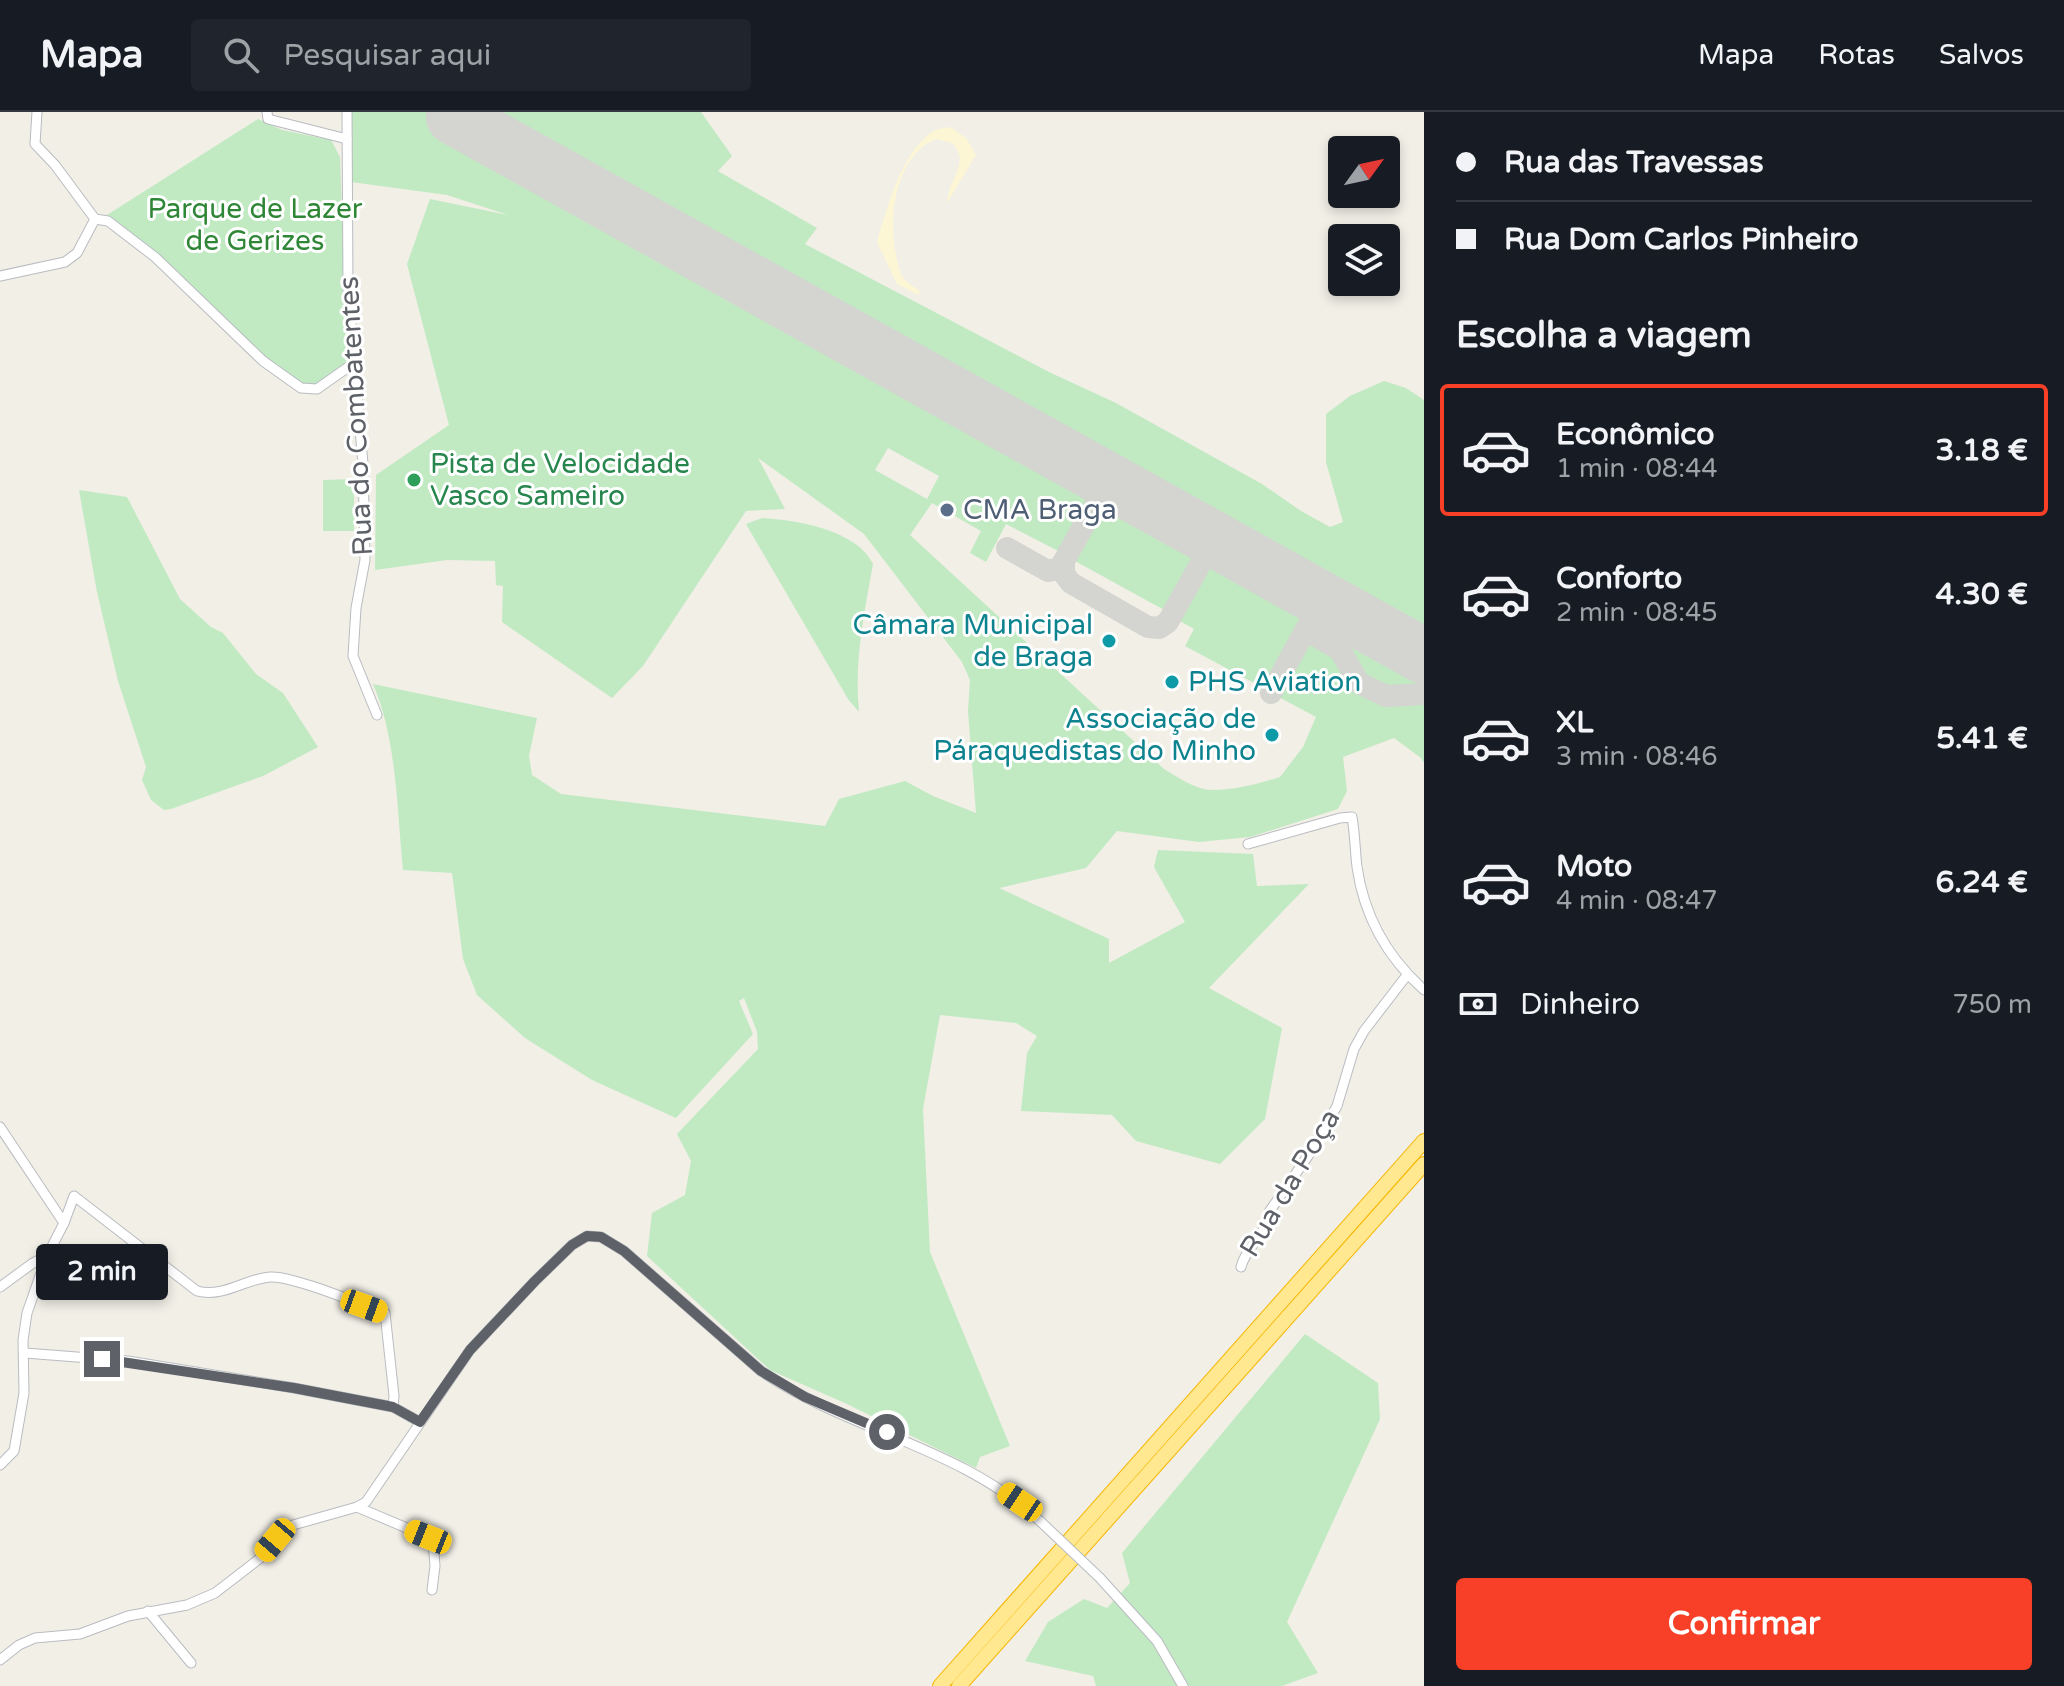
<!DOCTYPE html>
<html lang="pt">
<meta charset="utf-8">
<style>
:root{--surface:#171b24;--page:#20242c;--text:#f1f3f6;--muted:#9ea1a6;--line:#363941;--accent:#f74027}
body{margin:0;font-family:"Varela Round",sans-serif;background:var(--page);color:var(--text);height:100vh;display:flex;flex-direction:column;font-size:30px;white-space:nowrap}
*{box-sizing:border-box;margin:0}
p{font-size:26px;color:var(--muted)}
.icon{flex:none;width:44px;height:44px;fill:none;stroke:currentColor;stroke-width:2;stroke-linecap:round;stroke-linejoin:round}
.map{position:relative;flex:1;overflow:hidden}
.panel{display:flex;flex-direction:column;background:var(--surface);width:640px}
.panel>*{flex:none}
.hud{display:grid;align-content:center;height:176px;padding:0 32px;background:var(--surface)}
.needle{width:52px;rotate:57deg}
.controls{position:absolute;left:1328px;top:24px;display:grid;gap:16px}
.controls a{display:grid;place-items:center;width:72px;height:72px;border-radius:8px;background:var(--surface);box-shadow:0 4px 12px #0003;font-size:40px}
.end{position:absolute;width:36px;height:36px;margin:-18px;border:10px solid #5e6268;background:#fff;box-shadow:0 0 0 4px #fff}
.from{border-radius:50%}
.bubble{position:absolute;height:56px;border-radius:8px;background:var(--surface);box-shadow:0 4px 12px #0003;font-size:26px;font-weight:800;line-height:56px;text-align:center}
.car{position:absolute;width:24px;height:48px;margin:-24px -12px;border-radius:10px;box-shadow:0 0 6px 2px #0007;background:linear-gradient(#f5c518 24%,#345 0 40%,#f5c518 0 76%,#345 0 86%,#f5c518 0)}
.hud b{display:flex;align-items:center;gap:28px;height:76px;font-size:30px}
.hud b+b{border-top:2px solid var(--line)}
.hud i{width:20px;height:20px;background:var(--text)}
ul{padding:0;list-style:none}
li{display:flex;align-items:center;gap:24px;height:132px;margin:0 16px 12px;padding:0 16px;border:4px solid transparent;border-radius:8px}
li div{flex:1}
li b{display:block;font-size:30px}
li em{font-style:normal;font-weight:800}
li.current{border-color:var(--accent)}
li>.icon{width:72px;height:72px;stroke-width:1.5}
h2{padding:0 32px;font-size:36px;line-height:96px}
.pay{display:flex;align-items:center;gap:20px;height:88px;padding:0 32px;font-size:30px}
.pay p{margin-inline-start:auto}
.action{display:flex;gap:16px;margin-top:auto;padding:16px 32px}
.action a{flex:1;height:92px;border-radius:8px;background:var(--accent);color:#fff;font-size:32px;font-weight:800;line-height:92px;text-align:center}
header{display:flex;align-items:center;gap:48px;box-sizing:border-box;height:112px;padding:0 40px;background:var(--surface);border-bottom:2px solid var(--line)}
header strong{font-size:38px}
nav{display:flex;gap:44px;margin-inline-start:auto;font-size:28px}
.search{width:560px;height:72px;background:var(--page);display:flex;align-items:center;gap:20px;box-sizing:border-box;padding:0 28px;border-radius:8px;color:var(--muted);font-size:30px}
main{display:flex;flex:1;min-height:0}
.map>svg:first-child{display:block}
.green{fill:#c1eac3;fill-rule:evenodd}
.sand{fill:#fdf6d5}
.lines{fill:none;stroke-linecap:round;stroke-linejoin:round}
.taxiway{stroke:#d4d4d0;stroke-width:22}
.runway{stroke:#d4d4d0;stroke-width:56}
.minor-casing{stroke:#b9bcc1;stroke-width:11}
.highway-casing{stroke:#f7b500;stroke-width:16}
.minor{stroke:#fff;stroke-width:9}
.highway{stroke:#ffe88f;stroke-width:14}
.minor-bridge-casing{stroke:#b9bcc1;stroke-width:11;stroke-linecap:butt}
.minor-bridge{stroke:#fff;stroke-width:9}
.route{stroke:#5e6268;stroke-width:10}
.leisure-dot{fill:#2e9e5b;stroke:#fff;stroke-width:3}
.service-dot{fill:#5c6f8a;stroke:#fff;stroke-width:3}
.culture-dot{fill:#0f9aa8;stroke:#fff;stroke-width:3}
.labels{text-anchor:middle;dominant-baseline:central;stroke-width:6;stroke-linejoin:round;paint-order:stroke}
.park-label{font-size:28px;fill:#2f8636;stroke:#fff}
.street-label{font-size:28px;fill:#5e6268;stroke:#fff}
.leisure-label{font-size:28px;fill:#27864d;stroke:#fff;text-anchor:start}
.service-label{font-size:28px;fill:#4e5e75;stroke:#fff;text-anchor:start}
.culture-label{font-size:28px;fill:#0d838f;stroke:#fff;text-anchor:end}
</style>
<header>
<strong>Mapa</strong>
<div class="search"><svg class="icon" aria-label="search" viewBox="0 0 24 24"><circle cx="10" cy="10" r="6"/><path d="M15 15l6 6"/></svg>Pesquisar aqui</div>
<nav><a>Mapa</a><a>Rotas</a><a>Salvos</a></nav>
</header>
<main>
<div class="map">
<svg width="1424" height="1574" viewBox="0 0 1424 1574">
<rect width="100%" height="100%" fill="#f1efe6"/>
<g class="green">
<path d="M352,0H456L446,18L1091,376L1094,380L1093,385L1062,441L1006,412L986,450L970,441L981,419L932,391L910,423L1164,657C1176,664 1190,674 1204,677C1223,681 1262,671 1280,665L1303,635L1316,605L1275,583L1307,528C1347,535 1342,582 1385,589C1397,592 1412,588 1424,587V651L1421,646L1394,626L1343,645L1347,679L1338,697L1250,725L1199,730L1117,719L1086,756L999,776L1109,827V851L1185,810L1154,755L1158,738L1253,742L1257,774L1309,772L1209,876L1282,916L1265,1007L1220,1052L1136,1029L1112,1003L1021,999L1027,941L1037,924L1016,911L940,903L923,997L930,1140L1010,1334L980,1345L976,1356L847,1292L770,1258L647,1144L652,1101L685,1083L691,1049L677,1022L758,937L757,920L744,886L739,889L753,922L676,1006L592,968L525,926L477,883L463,847L452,761L403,758C397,699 397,627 373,572L537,606L529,644L532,663L561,682L825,714L839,687L905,669L933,684L976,701L968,599L970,568L962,550L864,422L758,346L785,397L746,399L643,554L612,586L502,510L503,474L496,473L495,449L447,448L375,458L376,363L449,313L407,152L430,87L508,103L447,83L351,70ZM888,336L939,364L927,387L875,358Z"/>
<path d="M477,0H701L732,44L718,59L817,116L805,132L1049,260L1116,291L1262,372L1301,399L1330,415L1343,410L1326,350V302L1350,284L1384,269L1406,276L1424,288V527L950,266Z"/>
<path d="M258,7L282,18L331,28L340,45L347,249L324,272L304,273L270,251L156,140L107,103Z"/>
<path d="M354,367V419H323V368Z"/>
<path d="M79,378L127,385L180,487L211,515L223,521L256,562L283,581L318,635L263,664L171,697L164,698L151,688L142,668L146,655L118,569L97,480Z"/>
<path d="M1110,386L1196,434L1199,438L1166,499L1075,449L1074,445L1104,390Z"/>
<path d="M762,406C797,408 857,418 873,452C864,502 854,549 859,600L848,587L746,412Z"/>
<path d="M1216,445L1302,493L1305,506L1267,578L1185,534L1194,517L1180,509L1179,503L1207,451Z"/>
<path d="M1325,506L1424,561V576L1386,579L1363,567L1344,535L1315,516L1318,507Z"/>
<path d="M1305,1222L1378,1271L1380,1307L1287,1510L1318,1561L1282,1574H1096L1093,1564L1025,1549L1048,1510L1084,1487L1107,1496L1130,1471L1122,1441Z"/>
</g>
<path class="sand" d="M950,15L966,26L976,43L947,91C947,69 972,50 952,31L937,27C895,42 888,106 896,143C898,151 899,160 904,167C908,171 914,175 919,178V183L897,172L877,130C887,97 901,41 932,20C937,17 945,16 950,15Z"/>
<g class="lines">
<g class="taxiway">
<path d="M1007,436L1048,459L1060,456L1103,379L1104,370L1098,363"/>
<path d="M1064,451V462L1071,471L1148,515L1159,516L1168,510L1208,438L1209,431L1203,422"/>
<path d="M1306,518L1340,538L1359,571L1386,584L1424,582"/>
<path d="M1271,581L1316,499L1317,490L1310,481"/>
</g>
<path class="runway" d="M454,5L1424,544"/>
<defs>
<g id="minor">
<path d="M37,0L35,32L55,53L95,107L108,109L155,145L263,249L301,276L317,277L354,251"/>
<path d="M267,0L268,7L347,27"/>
<path d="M347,0L348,177L363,352L365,448L356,496L353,544L377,603"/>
<path d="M0,164L65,150L77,141L95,107"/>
<path d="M1248,732L1340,706L1352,705C1355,722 1355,738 1357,755C1364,804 1387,845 1424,878"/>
<path d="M0,1015L64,1111"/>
<path d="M1241,1155C1246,1134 1268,1122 1269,1100L1308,1044L1337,994L1354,937L1364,919L1407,863"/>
<path d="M0,1175L33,1151L47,1144"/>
<path d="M25,1241L128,1249L294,1276L393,1295L420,1310"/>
<path d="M0,1353L14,1339L24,1281L23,1228L27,1201L47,1144L64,1111L74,1084L197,1179C224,1186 244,1167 270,1165C291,1163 362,1193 385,1201L394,1284L393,1295"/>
<path d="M357,1395L428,1425L433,1430L435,1454L432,1478"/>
<path d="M1100,1466L1157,1529L1183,1574"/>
<path d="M148,1499L191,1551"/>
<path d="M0,1548L19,1533L35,1526L80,1522L128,1504L187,1493L215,1481L259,1447L293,1413L357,1395L366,1390L470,1238L535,1169L572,1133L587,1124L601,1125L624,1139L761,1259C848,1319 962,1335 1041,1410"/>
</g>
<g id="highway">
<path d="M940,1574L1424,1029"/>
<path d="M959,1574L1424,1052"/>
</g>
</defs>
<use href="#minor" class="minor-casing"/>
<use href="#highway" class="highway-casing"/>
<use href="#minor" class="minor"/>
<use href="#highway" class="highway"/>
<defs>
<path id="minor-bridge" d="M1041,1410L1100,1466"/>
</defs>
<use href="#minor-bridge" class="minor-bridge-casing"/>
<use href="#minor-bridge" class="minor-bridge"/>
</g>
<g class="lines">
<path class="route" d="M102,1247L294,1276L393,1295L420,1310L470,1238L535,1169L572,1133L587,1124L601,1125L624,1139L761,1259L805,1285L887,1320"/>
</g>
<circle class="leisure-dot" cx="414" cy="368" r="8"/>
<circle class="service-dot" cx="947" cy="398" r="8"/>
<g class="culture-dot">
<circle cx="1109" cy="529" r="8"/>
<circle cx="1172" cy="570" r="8"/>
<circle cx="1272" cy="623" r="8"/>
</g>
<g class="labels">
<g class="park-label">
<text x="255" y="97">Parque de Lazer<tspan x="255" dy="32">de Gerizes</tspan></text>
</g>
<g class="street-label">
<text transform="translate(356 304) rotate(-93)">Rua do Combatentes</text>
<text transform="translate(1290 1071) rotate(-59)">Rua da Poça</text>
</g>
<g class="leisure-label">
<text x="430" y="352">Pista de Velocidade<tspan x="430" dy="32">Vasco Sameiro</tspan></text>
</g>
<g class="service-label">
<text x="963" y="398">CMA Braga</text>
</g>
<g class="culture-label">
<text x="1093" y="513">Câmara Municipal<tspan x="1093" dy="32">de Braga</tspan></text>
<text x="1188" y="570" text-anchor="start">PHS Aviation</text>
<text x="1256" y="607">Associação de<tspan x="1256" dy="32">Páraquedistas do Minho</tspan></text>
</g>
</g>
</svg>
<div class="controls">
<a><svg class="needle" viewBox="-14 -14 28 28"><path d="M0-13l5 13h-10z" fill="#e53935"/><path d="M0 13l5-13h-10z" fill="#9ea1a6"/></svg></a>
<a><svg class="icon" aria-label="layers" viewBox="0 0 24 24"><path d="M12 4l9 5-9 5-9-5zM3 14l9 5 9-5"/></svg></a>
</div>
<i class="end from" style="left:887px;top:1320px"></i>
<i class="end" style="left:102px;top:1247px"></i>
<div class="bubble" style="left:36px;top:1132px;width:132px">2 min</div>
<i class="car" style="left:364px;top:1194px;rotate:110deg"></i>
<i class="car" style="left:1020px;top:1390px;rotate:304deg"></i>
<i class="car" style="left:428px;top:1425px;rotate:292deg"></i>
<i class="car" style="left:275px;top:1428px;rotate:220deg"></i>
</div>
<section class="panel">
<div class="hud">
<b><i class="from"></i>Rua das Travessas</b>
<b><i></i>Rua Dom Carlos Pinheiro</b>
</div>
<h2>Escolha a viagem</h2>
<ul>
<li class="current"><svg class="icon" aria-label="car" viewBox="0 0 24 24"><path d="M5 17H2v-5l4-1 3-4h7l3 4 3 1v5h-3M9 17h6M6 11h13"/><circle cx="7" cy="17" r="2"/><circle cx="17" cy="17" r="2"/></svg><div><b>Econômico</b><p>1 min · 08:44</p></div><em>3.18 €</em></li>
<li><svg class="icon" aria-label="car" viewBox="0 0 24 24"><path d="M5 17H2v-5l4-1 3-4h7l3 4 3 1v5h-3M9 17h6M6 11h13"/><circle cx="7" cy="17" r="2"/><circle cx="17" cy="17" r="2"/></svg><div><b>Conforto</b><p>2 min · 08:45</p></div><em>4.30 €</em></li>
<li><svg class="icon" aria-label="car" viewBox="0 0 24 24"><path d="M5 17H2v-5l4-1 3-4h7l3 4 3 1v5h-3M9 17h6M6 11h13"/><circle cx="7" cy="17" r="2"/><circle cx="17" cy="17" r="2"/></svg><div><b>XL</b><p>3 min · 08:46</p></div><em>5.41 €</em></li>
<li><svg class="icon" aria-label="car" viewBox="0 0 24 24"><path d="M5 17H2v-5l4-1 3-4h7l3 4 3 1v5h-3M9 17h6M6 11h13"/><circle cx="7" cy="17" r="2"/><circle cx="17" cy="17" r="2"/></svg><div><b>Moto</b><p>4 min · 08:47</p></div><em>6.24 €</em></li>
</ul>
<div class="pay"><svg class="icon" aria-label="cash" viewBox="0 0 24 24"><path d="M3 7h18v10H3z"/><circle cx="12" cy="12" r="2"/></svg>Dinheiro<p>750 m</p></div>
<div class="action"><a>Confirmar</a></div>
</section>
</main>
